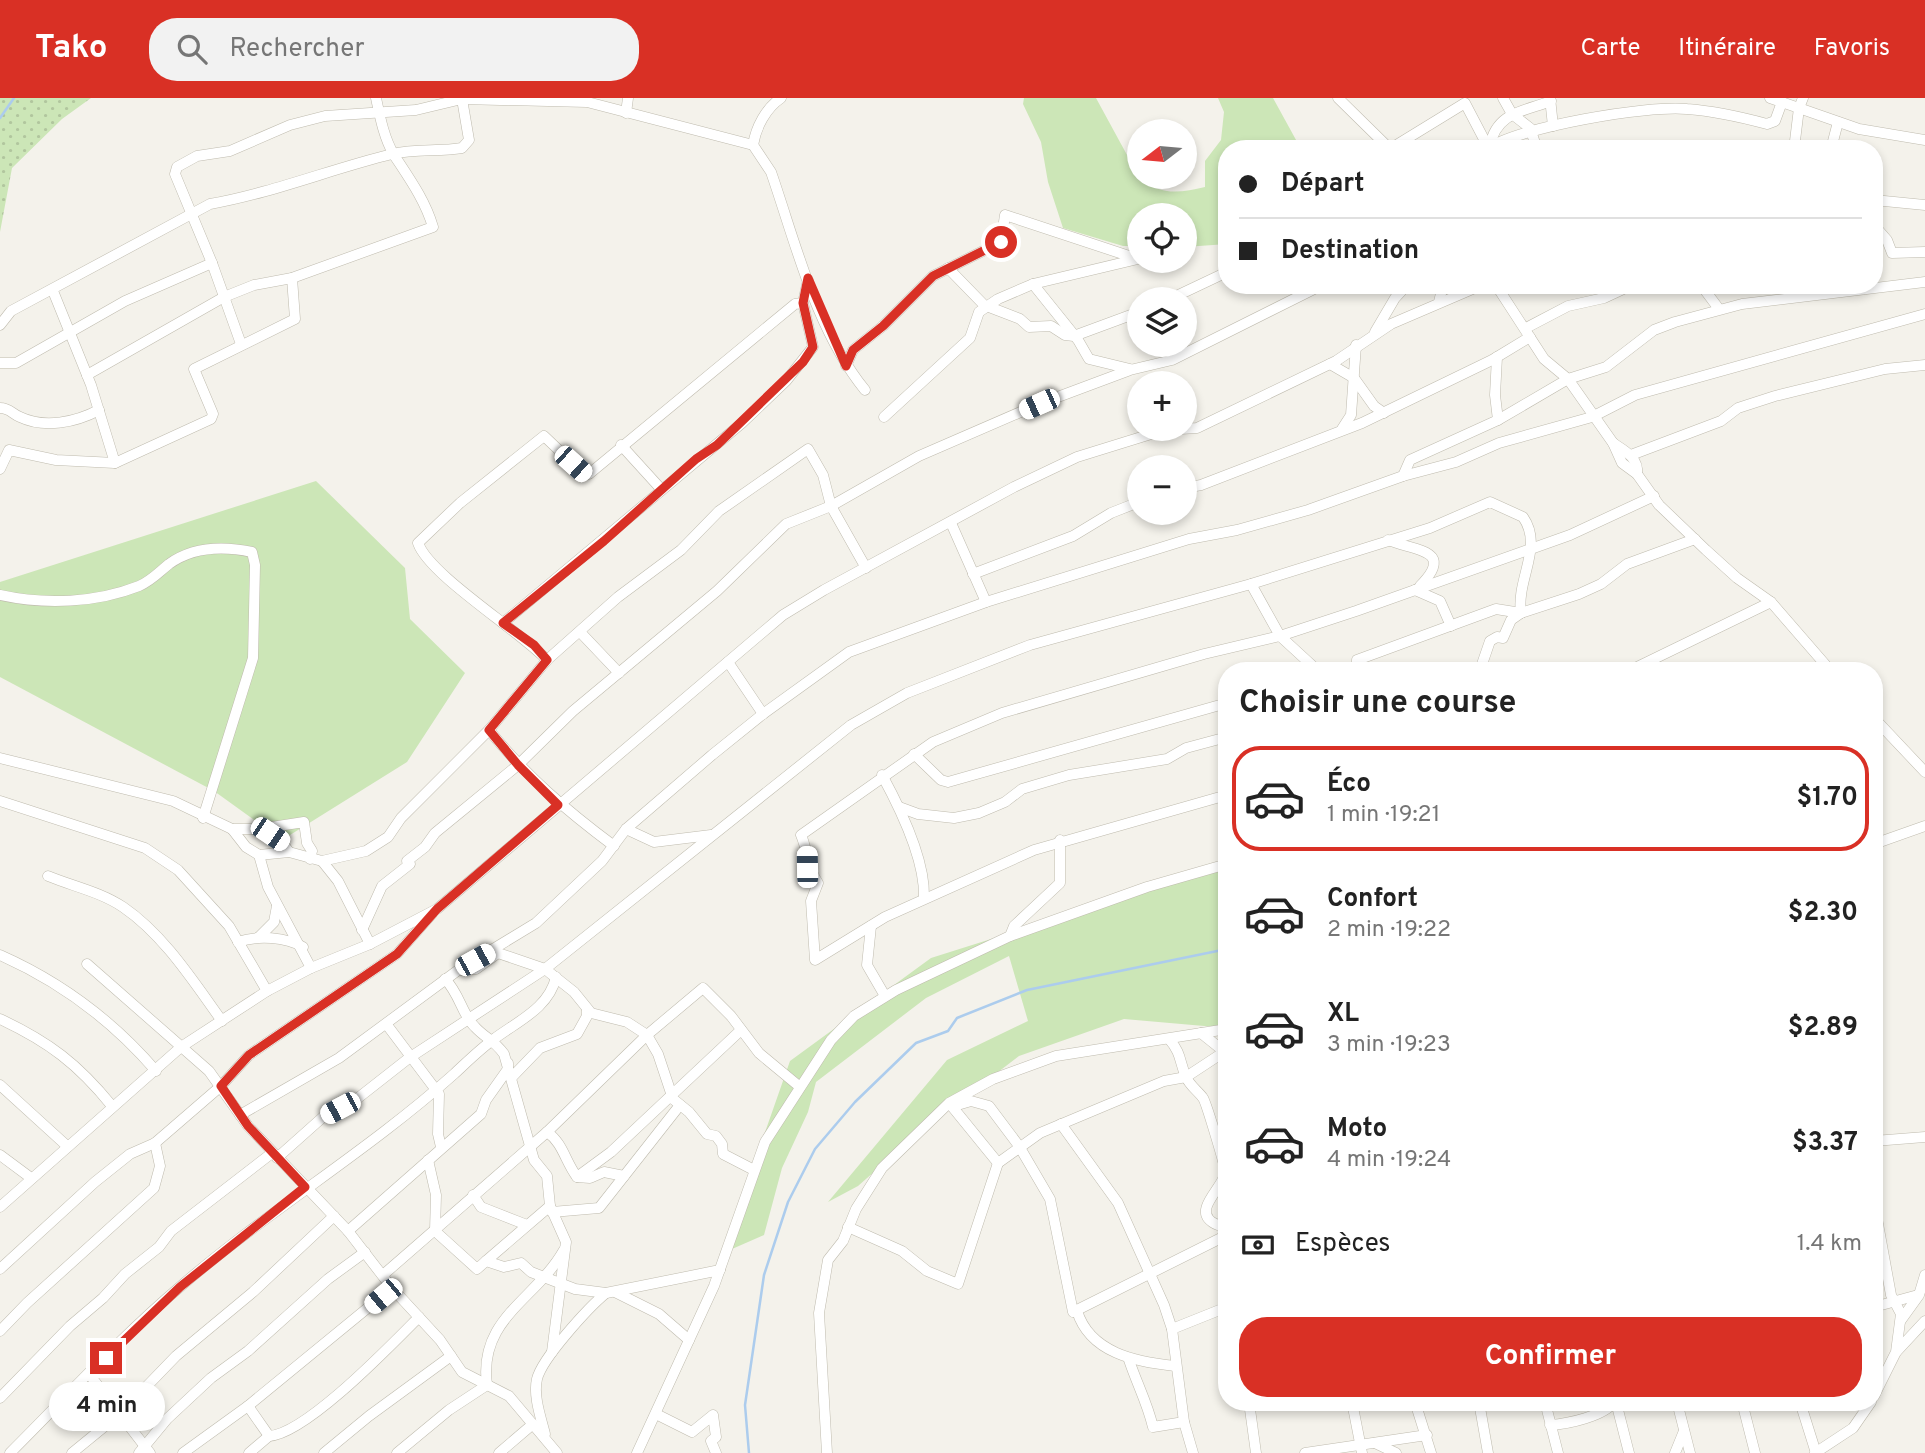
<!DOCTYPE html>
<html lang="fr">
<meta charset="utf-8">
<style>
:root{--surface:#fff;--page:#f2f2f2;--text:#222;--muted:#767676;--line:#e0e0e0;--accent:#d93025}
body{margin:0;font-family:Overpass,sans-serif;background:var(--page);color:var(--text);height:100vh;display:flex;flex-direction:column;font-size:26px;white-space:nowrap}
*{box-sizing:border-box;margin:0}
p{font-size:23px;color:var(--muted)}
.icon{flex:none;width:38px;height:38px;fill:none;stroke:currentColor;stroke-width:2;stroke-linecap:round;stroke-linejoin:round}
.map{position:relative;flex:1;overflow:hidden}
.drawer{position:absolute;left:1218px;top:564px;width:665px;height:749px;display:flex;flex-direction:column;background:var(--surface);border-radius:28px;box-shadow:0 4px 10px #0003}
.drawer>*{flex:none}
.top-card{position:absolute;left:1218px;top:42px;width:665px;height:154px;border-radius:28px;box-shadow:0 4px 10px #0003;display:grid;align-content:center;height:154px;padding:0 21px;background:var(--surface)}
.needle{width:46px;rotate:254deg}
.buttons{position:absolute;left:1127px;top:21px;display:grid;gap:14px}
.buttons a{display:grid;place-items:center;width:70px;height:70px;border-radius:50%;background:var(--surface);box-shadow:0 4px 10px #0003;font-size:35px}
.end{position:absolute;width:32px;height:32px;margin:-16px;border:9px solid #d93025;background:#fff;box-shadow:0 0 0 4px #fff}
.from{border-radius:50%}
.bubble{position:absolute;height:49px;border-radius:24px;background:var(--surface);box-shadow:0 4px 10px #0003;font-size:23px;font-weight:700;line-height:49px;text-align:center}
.car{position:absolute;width:21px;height:42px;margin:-21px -10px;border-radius:9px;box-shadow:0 0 5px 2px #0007;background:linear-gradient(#fff 24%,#345 0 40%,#fff 0 76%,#345 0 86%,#fff 0)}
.top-card b{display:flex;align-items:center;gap:24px;height:66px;font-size:26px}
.top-card b+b{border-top:2px solid var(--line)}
.top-card i{width:18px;height:18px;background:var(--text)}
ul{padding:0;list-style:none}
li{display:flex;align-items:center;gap:21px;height:105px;margin:0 14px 10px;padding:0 7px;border:4px solid transparent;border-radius:28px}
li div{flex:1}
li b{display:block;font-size:26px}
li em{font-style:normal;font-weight:700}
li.selected{border-color:var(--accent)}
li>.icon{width:63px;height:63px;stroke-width:1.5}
h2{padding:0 21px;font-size:32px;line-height:84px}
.pay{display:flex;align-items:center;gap:18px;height:77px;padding:0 21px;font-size:26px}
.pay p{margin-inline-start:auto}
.button{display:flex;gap:14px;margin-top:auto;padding:14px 21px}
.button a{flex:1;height:80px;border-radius:28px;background:var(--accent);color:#fff;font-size:28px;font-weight:700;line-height:80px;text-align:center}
header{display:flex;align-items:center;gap:42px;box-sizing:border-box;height:98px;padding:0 35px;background:var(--accent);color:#fff}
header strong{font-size:33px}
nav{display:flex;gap:38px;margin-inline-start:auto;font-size:24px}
.search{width:490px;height:63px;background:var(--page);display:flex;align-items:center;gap:18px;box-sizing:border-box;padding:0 24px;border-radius:28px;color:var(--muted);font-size:26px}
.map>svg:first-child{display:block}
.grass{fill:#cce6b7}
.garden{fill:url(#garden-dots)}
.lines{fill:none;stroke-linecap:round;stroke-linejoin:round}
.stream{stroke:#accced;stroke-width:2.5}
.minor-casing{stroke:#bfbbae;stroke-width:11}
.minor{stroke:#fff;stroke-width:10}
.route{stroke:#d93025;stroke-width:9}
</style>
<header>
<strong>Tako</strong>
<div class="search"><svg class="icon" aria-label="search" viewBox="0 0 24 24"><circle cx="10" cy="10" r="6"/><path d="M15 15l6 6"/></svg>Rechercher</div>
<nav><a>Carte</a><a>Itinéraire</a><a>Favoris</a></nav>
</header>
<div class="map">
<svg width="1925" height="1355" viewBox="0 0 1925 1355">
<defs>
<pattern id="garden-dots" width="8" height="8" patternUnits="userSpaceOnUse" patternTransform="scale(1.75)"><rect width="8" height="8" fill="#cce6b7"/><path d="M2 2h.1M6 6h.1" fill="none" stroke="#b1c69e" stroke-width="1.8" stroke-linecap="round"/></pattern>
</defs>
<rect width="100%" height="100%" fill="#f4f2eb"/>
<g class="grass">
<path d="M1024,0H1096L1139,79C1159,98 1180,95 1205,89V63L1221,42L1224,14L1218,0H1273L1301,51H1227V146L1185,149V117H1139V148H1123L1063,130L1048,84L1041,44L1023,6Z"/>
<path d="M316,383L405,470L410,521L465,575L407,664L282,742L214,693L0,579V484Z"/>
<path d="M1227,770V930L1124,921L1019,958L916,1037L858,1088L828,1104L947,962L1028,923L1009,858L926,900L816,984L808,1014L782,1070L764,1137L732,1151L731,1131L790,963L931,860L1193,777Z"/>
</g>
<path class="garden" d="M0,0H91L62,21L12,70L0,134Z"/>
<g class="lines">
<g class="stream">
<path d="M0,20L14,0"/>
<path d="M749,1355L745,1307L764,1177L788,1104L815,1051L855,1004L916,945L948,933L957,920L1027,892L1227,851"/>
</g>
<defs>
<g id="minor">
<path d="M1338,0L1390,51"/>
<path d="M1503,0L1512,16L1530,30L1537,51"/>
<path d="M1550,0L1553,28"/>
<path d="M1770,0L1859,31L1925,42"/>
<path d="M626,15L628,0"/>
<path d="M753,47C756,29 766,10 781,0"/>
<path d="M1490,48C1496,14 1525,13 1551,3"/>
<path d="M1390,51L1465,5L1488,49"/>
<path d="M1487,51C1519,29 1647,7 1687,11C1714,13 1741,19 1767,26L1775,23L1782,4"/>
<path d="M1794,51L1799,10L1803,0"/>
<path d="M1831,51L1838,24"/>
<path d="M1874,102L1925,107"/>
<path d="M1874,127L1887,142L1892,155L1925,154"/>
<path d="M948,170L984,207L1020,221L1029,229L1051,228L1065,237L1074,238L1139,214"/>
<path d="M1033,186L1078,242L1089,261L1130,271"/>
<path d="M1496,187L1544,261L1568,281L1613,345L1622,365L1637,376L1659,407L1706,452L1737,480L1771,504L1830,572"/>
<path d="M1701,187L1719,211"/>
<path d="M53,193L91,287L115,365"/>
<path d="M1170,201L1227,174"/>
<path d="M1439,204L1443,187"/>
<path d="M0,227L11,213L210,106C272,95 331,71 392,56C415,50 439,54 462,50L469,42L462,1"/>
<path d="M1526,230L1568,208L1604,200L1632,187"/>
<path d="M1375,234L1395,200L1407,187"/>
<path d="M241,246L212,165L175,76L177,69L197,58L230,53L290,27L325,18L416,12L462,1L587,4L753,47L771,74C796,146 816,232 865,292"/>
<path d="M1497,259L1495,297L1498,322"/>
<path d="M0,265H16L125,203L212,165"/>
<path d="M1330,266L1354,280L1374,308L1384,315"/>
<path d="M846,268L853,252L883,228L933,178L1001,144L1005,117L1138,161L1033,186L998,201L979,214L970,240L884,319"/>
<path d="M87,277L224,199L254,187L292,180L433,129C425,102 409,80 394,57C384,40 380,19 376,0"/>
<path d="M0,310C10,310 12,316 20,319C45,331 76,324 99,312"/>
<path d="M1342,331L1351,317L1356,247"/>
<path d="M1613,345C1625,353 1639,360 1637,376"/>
<path d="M621,347L661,391"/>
<path d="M1631,357L1721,323L1738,310L1775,298L1885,271L1925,267"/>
<path d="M0,371L9,352L56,362L115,365L211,321L213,316L194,271L295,221L292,180"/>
<path d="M1403,378L1410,362L1498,322L1568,281L1606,269L1654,232L1675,224L1742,206L1925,184"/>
<path d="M1185,390L1201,387L1362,325L1492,262L1530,239"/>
<path d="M951,425L986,504"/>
<path d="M1388,442C1414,453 1456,451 1420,488"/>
<path d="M973,476L1073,438L1111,415L1139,404"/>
<path d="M1251,486L1280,538L1317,572"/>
<path d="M1415,492L1440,503L1451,528"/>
<path d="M0,497C45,507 96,505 139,488C151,483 159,474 169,466C194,448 223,448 252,454L255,467L253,560L203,720"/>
<path d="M503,525L742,325L786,283L813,249L803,205L808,182"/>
<path d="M581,535L619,575"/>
<path d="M547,562C520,533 429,477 418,445L460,405L544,338L585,377L589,376L795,206L803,205"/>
<path d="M728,564L763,616"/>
<path d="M1357,572V562L1496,511L1521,515"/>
<path d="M1480,572L1490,543L1497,539L1503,540L1511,522L1521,515L1579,496L1601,486L1627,466L1695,441"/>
<path d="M1631,572L1771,504"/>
<path d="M1874,620L1925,674"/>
<path d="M489,632C526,678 567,713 614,748"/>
<path d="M914,656L941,682L948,684L1227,605"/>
<path d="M0,660L173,703L232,731H262L282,744L289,754"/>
<path d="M882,677C900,710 925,762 924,799"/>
<path d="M1227,697L1034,752L885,819L815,862L811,803L818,785C807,770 808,753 801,737L933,644L1002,615L1204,556L1280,538L1356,513L1570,437L1654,398"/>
<path d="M0,703L145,750L178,772L229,828L267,893"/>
<path d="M899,709L918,716L954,720L979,715L1005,704L1022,691L1069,677L1167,661L1186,650L1227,639"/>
<path d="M232,731L246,749L259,757L289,754L322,763L366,753L388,739L401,720L489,632L547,562L618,499L681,452L719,413L808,351L823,377L831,408L866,470"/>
<path d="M259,731L304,724L307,745L312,753L310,761"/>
<path d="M626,731L654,744L711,737"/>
<path d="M1874,746L1925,728"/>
<path d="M259,757L268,789L311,870"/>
<path d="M322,763L338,783L370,846"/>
<path d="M48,778C72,788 101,794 123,809C164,837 193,883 222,923"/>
<path d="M871,828L867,867L885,898"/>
<path d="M362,832L382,788L410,766L407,763L425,749L435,735L518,667L573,613L717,493L786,426L831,408L919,358L1039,306L1130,272L1172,262L1322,187"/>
<path d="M1010,838L1014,828L1060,785V742"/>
<path d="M259,839L274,824L277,808"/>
<path d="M238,844C258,837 286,839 303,849"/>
<path d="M0,857C61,884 113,923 156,973"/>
<path d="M87,866L209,973L248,1028L348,1133L392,1190L440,1242L462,1274L509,1298L557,1355"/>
<path d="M460,872L476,871L498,855L545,871L574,894L591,915L627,924L647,937L658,956L673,1001L689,1014L707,1036L716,1038L722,1046L723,1056L754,1072"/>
<path d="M445,881C460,896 462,917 475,929C485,940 494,942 504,956L534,1062L547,1078L550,1108L566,1144L552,1254"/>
<path d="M0,921C49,944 78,966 112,1008"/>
<path d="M387,927L439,996L438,1036L441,1049"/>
<path d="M1201,935L1226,955"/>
<path d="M1169,941C1182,956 1179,963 1186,979C1190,988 1198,993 1203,1000C1206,1004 1224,1064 1225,1072C1228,1086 1192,1110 1212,1124C1216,1127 1222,1128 1227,1131"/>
<path d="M513,978L540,950L577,936L587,918V911"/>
<path d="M0,987L67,1048"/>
<path d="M950,1006L998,1065"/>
<path d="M954,1008L971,1003L989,1008L1019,1048L1050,1101L1073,1214L1227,1137"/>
<path d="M240,1017L339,960L457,873L536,825L602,763L626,731L712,657L763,616L849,554L986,504L1189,441L1237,432L1308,412L1403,378L1456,364L1499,345L1592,319L1635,297L1925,216"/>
<path d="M1061,1026L1118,1105L1164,1207L1172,1231L1184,1324L1193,1355"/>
<path d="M547,1034C563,1045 565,1063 577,1079L590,1080L604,1074L624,1078"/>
<path d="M1874,1043L1925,1039"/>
<path d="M0,1057L31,1080"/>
<path d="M277,1060L323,1019L358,1000L409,960L545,871L851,627L907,595L1030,547L1251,486L1430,430L1490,404L1523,419C1544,449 1516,481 1521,515"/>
<path d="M428,1062L436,1097L435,1133L477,1171L486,1163L504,1169L521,1165L531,1174L575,1191L606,1195L720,1172"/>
<path d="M577,1079L611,1054L741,932"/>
<path d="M473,1097L481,1109L527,1127"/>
<path d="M1874,1104L1891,1197L1901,1216L1896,1254L1874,1298"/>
<path d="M0,1109L181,949L267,893L311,870L370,846L437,811L783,517L824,492L1014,389L1077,359L1164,332L1197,330L1336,263L1391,226L1482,187"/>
<path d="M552,1114L599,1110L680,1007"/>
<path d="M848,1129L902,1153L927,1173L958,1186L998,1065L1040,1035L1164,983L1186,979L1224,954"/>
<path d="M348,1133L481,1016L486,1002L508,971V965"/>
<path d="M486,1163L550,1108"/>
<path d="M0,1171L95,1084L130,1056L155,1045L221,988L249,957L397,856L432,816"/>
<path d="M383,1177L547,1034L647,937L703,890L731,918L759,955L800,989"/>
<path d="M615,1194L659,1216L689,1242"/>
<path d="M1874,1209L1918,1197"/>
<path d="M1077,1213C1090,1255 1136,1264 1175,1268"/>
<path d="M1901,1222L1919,1197L1925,1177"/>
<path d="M1172,1231L1227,1209"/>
<path d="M0,1233L27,1205L154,1090L160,1068L155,1045"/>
<path d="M1897,1253L1925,1223"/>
<path d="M1129,1262C1137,1286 1147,1304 1153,1329L1184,1324"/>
<path d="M89,1276L150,1355"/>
<path d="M0,1300L70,1228L103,1200L125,1176L159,1149L171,1133L272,1055"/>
<path d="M1249,1304L1256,1355"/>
<path d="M1352,1304L1362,1355"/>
<path d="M1415,1304L1431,1355"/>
<path d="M1479,1304L1488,1355"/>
<path d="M1545,1304L1558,1355"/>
<path d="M1616,1304L1629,1355"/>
<path d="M1677,1304L1690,1355"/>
<path d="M1742,1304L1755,1355"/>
<path d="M1800,1304L1816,1355"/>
<path d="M248,1308L269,1338C306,1336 391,1247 419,1219"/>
<path d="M656,1316L692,1334L713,1317L716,1339L711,1343L716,1355"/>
<path d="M1550,1327C1568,1326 1604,1318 1614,1304"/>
<path d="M545,1336C541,1320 533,1298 537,1281C542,1260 589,1209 606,1195"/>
<path d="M1375,1345L1396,1355"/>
<path d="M10,1355C66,1299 121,1239 181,1188C269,1112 368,1053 454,976C467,964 480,951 494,941C518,923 549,910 556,879"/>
<path d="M72,1355L121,1315L176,1258L253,1194L334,1118"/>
<path d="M139,1355L167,1321L211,1280L248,1253L328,1181L365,1154"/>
<path d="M183,1355L248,1308L392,1190"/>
<path d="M249,1355L269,1338"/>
<path d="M324,1355L369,1318L451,1258"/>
<path d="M397,1355L449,1312L487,1287C478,1220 536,1202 564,1152"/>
<path d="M499,1355L533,1326"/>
<path d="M637,1355L714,1188L765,1044L831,942L854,918L896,892L1010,838L1147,789L1227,766"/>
<path d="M827,1355L819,1215L828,1162L843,1143L856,1111L882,1070L949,1005L993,981L1056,958L1227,931"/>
<path d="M1305,1355L1427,1337"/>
<path d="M1675,1355L1684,1333"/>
<path d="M1815,1355L1853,1330L1871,1304"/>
</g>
</defs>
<use href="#minor" class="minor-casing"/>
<use href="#minor" class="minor"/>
</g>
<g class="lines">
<path class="route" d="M106,1260L180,1189L305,1089L248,1028L221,988L249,957L397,856L437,811L558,707L518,667L489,632L547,562L534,547L503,525L604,443L696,361L717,347L803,264L813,249L803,205L808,180L846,268L853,252L883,228L933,178L1001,144"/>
</g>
</svg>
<div class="buttons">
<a><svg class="needle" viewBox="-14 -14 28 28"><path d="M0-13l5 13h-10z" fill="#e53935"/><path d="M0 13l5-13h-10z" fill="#767676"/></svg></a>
<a><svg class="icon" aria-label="locate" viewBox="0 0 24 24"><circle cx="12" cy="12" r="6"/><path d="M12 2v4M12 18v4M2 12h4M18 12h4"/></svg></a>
<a><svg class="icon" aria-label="layers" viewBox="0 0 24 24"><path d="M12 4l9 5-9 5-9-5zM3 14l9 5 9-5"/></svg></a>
<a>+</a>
<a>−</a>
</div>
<i class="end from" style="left:1001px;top:144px"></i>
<i class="end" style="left:106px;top:1260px"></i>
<div class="bubble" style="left:49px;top:1284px;width:116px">4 min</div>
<i class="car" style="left:1039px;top:306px;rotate:246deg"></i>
<i class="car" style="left:573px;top:366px;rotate:132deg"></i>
<i class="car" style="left:270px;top:736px;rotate:124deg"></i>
<i class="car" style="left:807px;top:769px;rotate:359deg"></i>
<i class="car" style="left:475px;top:862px;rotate:61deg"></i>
<i class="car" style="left:340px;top:1010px;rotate:242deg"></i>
<i class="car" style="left:383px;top:1198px;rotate:230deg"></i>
<div class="top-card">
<b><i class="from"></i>Départ</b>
<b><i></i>Destination</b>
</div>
<section class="drawer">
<h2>Choisir une course</h2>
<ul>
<li class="selected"><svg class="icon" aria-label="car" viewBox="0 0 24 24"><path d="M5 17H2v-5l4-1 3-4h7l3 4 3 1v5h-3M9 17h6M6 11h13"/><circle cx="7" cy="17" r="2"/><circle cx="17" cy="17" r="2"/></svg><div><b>Éco</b><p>1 min · 19:21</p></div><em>$1.70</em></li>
<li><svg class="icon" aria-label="car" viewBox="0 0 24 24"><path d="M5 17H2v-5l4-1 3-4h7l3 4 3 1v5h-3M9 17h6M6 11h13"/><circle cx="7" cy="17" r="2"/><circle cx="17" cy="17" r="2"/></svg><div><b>Confort</b><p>2 min · 19:22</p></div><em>$2.30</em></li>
<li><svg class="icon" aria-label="car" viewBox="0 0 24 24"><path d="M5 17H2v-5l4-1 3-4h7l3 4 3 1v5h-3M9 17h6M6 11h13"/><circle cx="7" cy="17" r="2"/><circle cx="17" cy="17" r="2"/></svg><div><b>XL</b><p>3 min · 19:23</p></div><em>$2.89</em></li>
<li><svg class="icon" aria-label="car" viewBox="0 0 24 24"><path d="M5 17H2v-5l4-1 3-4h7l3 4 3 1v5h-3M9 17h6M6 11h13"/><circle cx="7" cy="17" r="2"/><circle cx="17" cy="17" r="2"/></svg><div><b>Moto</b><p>4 min · 19:24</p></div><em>$3.37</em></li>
</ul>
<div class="pay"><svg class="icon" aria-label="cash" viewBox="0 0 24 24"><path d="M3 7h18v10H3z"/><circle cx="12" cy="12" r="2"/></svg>Espèces<p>1.4 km</p></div>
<div class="button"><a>Confirmer</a></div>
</section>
</div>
